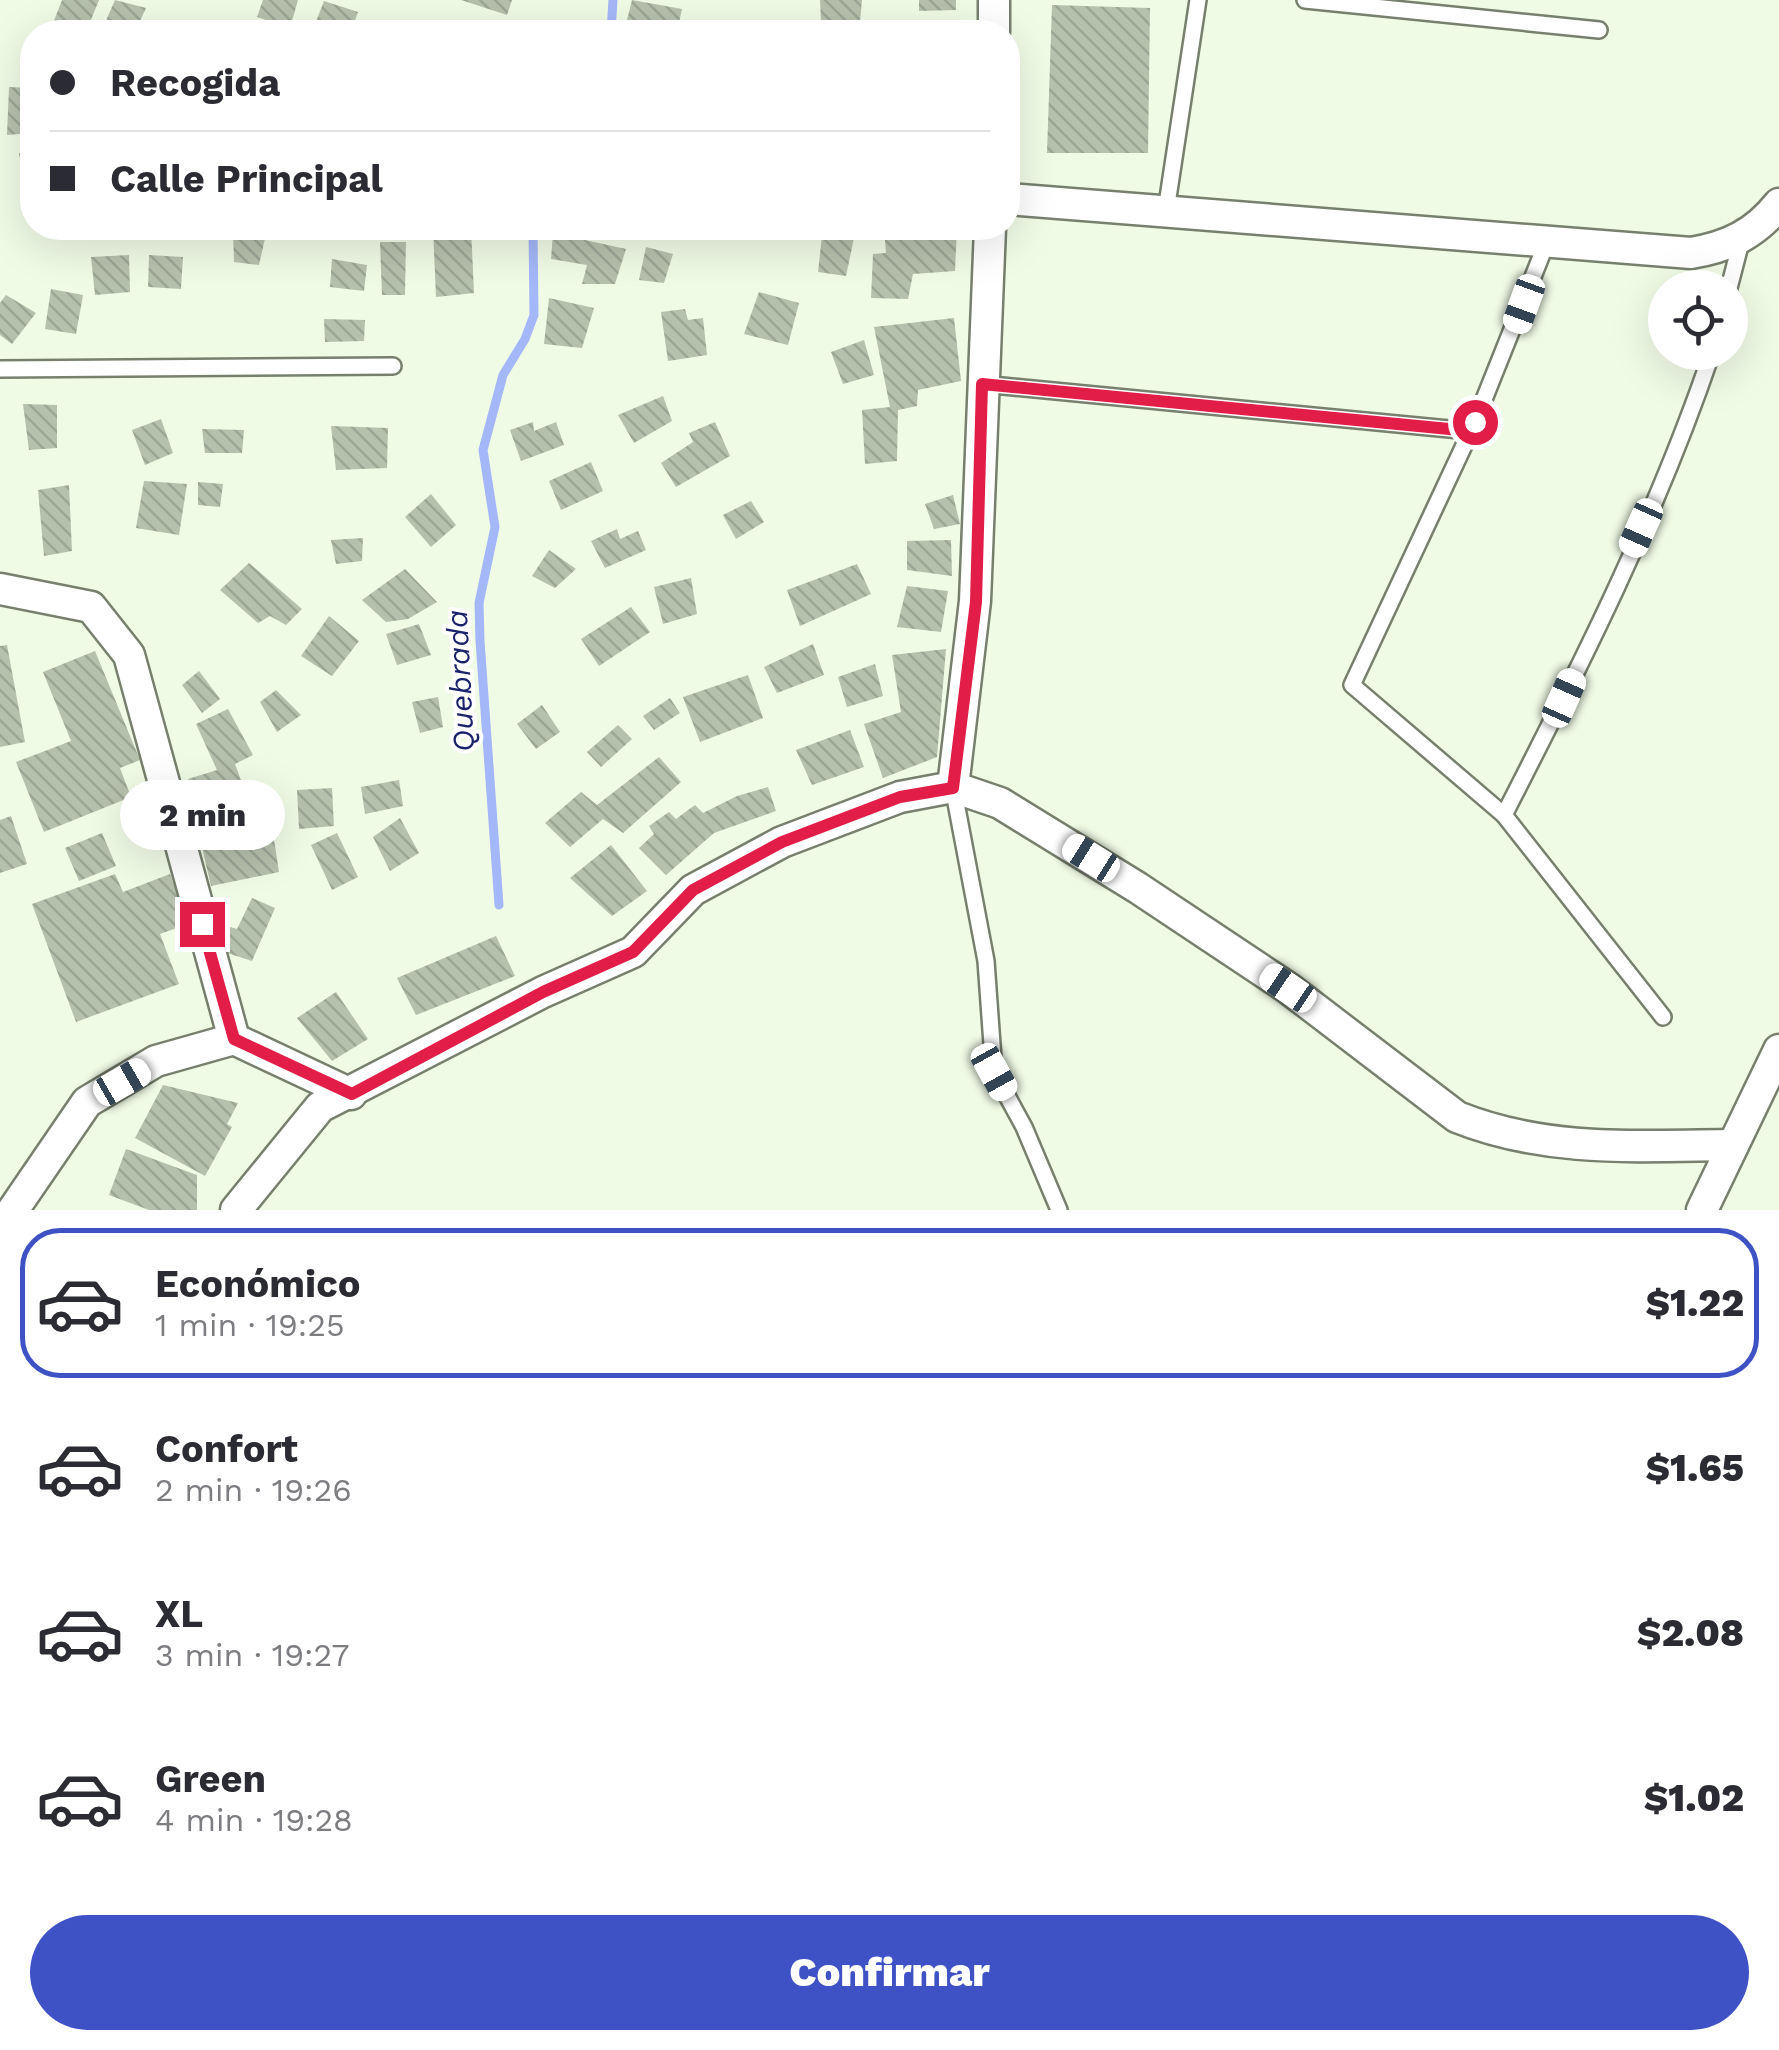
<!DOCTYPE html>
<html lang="es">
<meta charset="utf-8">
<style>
:root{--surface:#fff;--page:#f7f7f7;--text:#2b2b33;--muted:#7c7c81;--line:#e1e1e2;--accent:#3f52c5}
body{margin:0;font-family:"Work Sans",sans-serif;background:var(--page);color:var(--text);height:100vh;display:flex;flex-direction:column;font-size:38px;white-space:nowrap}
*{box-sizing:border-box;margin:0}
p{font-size:32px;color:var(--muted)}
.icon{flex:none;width:55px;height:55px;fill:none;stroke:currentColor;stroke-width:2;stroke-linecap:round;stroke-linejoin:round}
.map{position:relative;height:1210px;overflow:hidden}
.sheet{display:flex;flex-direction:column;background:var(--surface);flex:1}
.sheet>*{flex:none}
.top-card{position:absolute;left:20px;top:20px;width:1000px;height:220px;border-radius:40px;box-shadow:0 10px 40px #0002;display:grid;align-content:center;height:220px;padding:0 30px;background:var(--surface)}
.controls{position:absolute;left:1648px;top:270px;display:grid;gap:20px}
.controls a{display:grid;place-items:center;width:100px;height:100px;border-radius:50%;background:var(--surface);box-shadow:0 10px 40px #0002;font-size:50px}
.end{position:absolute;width:45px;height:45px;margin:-22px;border:12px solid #e11d48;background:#fff;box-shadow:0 0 0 5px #fff}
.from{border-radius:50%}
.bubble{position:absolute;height:70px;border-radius:35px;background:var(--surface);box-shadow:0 10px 40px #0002;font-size:32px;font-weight:800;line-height:70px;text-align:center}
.car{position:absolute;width:30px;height:60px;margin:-30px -15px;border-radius:12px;box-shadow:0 0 8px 2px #0007;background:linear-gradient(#fff 24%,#345 0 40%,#fff 0 76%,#345 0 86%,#fff 0)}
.top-card b{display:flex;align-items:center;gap:35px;height:95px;font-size:38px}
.top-card b+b{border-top:2px solid var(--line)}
.top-card i{width:25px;height:25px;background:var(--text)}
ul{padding:18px 0 0;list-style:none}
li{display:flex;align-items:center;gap:30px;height:150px;margin:0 20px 15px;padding:0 10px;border:5px solid transparent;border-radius:40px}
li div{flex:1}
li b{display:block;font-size:38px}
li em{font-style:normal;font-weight:800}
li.on{border-color:var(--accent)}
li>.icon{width:90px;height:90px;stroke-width:1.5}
.button{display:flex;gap:20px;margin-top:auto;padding:20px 30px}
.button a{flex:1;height:115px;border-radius:60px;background:var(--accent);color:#fff;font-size:40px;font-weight:800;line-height:115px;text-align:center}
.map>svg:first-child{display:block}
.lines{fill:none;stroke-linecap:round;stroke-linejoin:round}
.stream{stroke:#a4b7f8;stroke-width:9}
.building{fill:url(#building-back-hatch)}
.service-casing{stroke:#76806d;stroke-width:20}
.minor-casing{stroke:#76806d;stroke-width:35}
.service{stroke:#fff;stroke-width:15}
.minor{stroke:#fff;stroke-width:30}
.route{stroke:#e11d48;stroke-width:12}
.labels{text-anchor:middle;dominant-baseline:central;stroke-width:8;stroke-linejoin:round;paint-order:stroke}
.water-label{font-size:30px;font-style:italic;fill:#1a226b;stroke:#fff}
</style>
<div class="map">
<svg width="1779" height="1210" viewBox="0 0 1779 1210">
<defs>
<pattern id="building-back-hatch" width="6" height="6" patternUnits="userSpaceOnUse" patternTransform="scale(2.5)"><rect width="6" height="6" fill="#b6c1ad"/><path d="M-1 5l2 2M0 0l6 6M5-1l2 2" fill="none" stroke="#9ca695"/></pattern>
</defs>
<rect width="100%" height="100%" fill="#f0fbe6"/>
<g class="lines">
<g class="stream">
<path d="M611,32L613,0"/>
<path d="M499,905L480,641L479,603L495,527L483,450L503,375L525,339L534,315L533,228"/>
</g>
</g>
<g class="building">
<path d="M62,0H99L86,32L50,31Z"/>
<path d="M115,0L146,8L135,32H101Z"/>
<path d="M263,0H298L290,28L257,17Z"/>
<path d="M461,0H512L507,15Z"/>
<path d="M632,0L682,9L677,32H624Z"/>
<path d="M820,0H862L860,22L821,21Z"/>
<path d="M919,0H956V10L919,11Z"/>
<path d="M324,1L358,12L351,32H312Z"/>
<path d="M1052,5L1150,8L1148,153H1047Z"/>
<rect x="916" y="26" width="38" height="6"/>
<path d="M9,87L32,88V133L7,135Z"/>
<path d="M32,151V223H30L19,153Z"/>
<path d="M139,228H192V235L139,234Z"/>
<path d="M433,228H471L474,293L436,297Z"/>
<path d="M884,228H957L955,271L913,274L908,299L871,298L873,254L886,253Z"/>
<path d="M233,230L266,234L259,265L234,262Z"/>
<path d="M553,233L626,249L615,284H582L587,265L551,259Z"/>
<path d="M822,236L854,238L846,276L818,272Z"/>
<path d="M380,242H406L405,295H382Z"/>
<path d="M646,247L673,254L664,283L639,280Z"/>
<path d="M129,255L130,292L95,295L91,257Z"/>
<path d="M149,255L183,257L181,289L148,287Z"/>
<path d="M332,259L367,265L364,291L330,287Z"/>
<path d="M51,289L83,295L76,334L45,329Z"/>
<path d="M759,292L799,303L788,345L744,334Z"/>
<path d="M6,295L36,313L12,344L0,335V303Z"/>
<path d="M549,298L594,308L582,348L544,344Z"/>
<path d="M685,309L688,320L703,318L707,355L668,361L661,312Z"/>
<path d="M954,318L961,381L918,390L917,406L898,410L897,461L865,464L862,410L890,407L874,327Z"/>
<path d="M324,319L365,320L364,341L325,342Z"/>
<path d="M864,340L874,375L843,384L831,352Z"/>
<path d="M663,396L672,421L634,443L618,415Z"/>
<path d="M23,404L57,405V448L29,450Z"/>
<path d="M161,419L173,453L145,465L132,430Z"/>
<path d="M533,422L534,431L556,422L564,445L521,461L510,430Z"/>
<path d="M715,422L730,456L676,487L661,463L693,442L689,433Z"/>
<path d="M331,426L388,428L387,468L336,470Z"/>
<path d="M202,429L244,430L242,453H205Z"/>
<path d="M591,462L603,491L561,510L549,481Z"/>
<path d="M144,481L187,484L179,535L136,528Z"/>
<path d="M198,482L223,484L220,507L198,505Z"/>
<path d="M69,485L72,551L44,556L38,490Z"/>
<path d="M431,494L456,525L431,547L405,517Z"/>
<path d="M953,495L960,524L934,529L925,504Z"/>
<path d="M751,501L764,522L736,539L723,515Z"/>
<path d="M617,529L620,539L638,531L646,550L605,568L591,541Z"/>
<path d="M363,538L362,561L336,564L331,540Z"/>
<path d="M951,540L952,576L907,570V541Z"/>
<path d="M549,550L576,569L555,588L532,576Z"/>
<path d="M249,563L302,609L286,625L270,616L258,623L220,590Z"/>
<path d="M857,564L871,594L800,626L787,590Z"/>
<path d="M405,569L437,602L408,619L386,622L362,600Z"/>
<path d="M691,578L697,614L663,624L654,587Z"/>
<path d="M907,586L948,591L941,632L897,627Z"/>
<path d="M631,607L650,632L599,666L581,639Z"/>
<path d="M329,616L359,641L332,676L301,656Z"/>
<path d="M419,624L431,655L397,665L386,634Z"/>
<path d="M813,644L824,675L777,693L764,667Z"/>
<path d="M7,645L25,742L0,747V646Z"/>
<path d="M946,649L937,757L883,778L864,724L901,712L892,655Z"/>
<path d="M95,651L140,760L120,768L131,797L44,832L16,762L71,741L43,672Z"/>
<path d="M875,664L883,696L847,707L838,677Z"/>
<path d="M199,671L220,699L202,713L182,685Z"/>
<path d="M748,675L763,718L700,742L683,697Z"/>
<path d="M276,690L301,715L277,732L260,702Z"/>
<path d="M438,697L443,727L420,733L412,702Z"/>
<path d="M670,698L680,713L654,730L643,716Z"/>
<path d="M542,705L560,732L536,749L517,724Z"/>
<path d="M228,709L253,755L235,764L249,802L201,815L188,779L217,770L196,724Z"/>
<path d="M618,725L632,739L601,767L587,752Z"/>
<path d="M850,730L864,767L812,785L796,750Z"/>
<path d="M659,757L681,782L623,833L603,819L570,847L545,823L581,792L597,805Z"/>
<path d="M399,780L403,806L365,814L361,787Z"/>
<path d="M768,787L776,811L714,833L666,875L639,848L654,834L649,826L669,812L676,819L695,805L703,813L737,796Z"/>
<path d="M332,788L334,826L299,829L297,790Z"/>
<path d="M11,816L27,864L0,873V820Z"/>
<path d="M400,818L419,853L390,871L373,837Z"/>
<path d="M215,824L219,836L272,826L279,872L211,886L198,830Z"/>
<path d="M102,833L116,866L79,881L65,848Z"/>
<path d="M337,833L358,877L332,890L311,845Z"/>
<path d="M611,845L647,891L612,916L570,878Z"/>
<path d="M115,874L123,892L170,874L188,924L160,934L179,984L76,1022L32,904Z"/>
<path d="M252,898L275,908L252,961L221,951L227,926L237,929Z"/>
<path d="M496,936L515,976L416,1015L397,978Z"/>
<path d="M336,992L368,1039L332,1061L297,1018Z"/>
<path d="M163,1085L238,1103L227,1124L232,1127L205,1176L135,1138Z"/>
<path d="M126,1149L197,1175V1210H149L109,1195Z"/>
</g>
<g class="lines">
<defs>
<g id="service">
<path d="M1305,0L1599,30"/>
<path d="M1166,211L1198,0"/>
<path d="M1546,244L1475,422L1352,685L1504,815L1663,1017"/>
<path d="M1729,288L1742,238"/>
<path d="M0,369L393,366"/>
<path d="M982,384L1470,431"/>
<path d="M953,787L986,961L994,1072L1024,1127L1059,1210"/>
<path d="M1504,815C1581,665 1658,512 1712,352"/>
</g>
<g id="minor">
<path d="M994,32V0"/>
<path d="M1008,199L1691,253C1728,247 1755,234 1779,204"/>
<path d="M0,589L91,607L129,655L234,1039"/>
<path d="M953,787L975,601L990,228"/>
<path d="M13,1210L87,1102L156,1061L234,1039L351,1094"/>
<path d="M236,1210L320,1107L543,992L633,952L693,890L782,842L900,797L953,787L1000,803L1138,888L1288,988L1457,1117C1547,1153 1639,1146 1733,1145"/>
<path d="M1702,1210L1779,1050"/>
</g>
</defs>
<use href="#service" class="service-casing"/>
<use href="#minor" class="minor-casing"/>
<use href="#service" class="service"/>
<use href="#minor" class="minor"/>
</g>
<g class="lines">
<path class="route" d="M202,924L234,1039L352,1094L543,992L633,952L693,890L782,842L900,797L953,788L976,602L982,384L1470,431L1475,422"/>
</g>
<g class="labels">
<g class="water-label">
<text transform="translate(460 681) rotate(-93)">Quebrada</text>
</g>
</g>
</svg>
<div class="controls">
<a><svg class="icon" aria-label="locate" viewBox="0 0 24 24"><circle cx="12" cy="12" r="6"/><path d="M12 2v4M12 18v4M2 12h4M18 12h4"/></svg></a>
</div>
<i class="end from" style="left:1475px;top:422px"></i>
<i class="end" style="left:202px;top:924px"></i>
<div class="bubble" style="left:120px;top:780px;width:165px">2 min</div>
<i class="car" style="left:1524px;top:304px;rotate:200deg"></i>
<i class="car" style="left:1641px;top:528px;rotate:204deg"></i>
<i class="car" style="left:1564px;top:698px;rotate:24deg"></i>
<i class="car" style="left:1091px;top:858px;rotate:302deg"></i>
<i class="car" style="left:1288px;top:988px;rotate:304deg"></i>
<i class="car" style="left:994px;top:1072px;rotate:151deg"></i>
<i class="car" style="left:122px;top:1082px;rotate:60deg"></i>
<div class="top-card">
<b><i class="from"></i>Recogida</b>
<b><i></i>Calle Principal</b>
</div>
</div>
<section class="sheet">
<ul>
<li class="on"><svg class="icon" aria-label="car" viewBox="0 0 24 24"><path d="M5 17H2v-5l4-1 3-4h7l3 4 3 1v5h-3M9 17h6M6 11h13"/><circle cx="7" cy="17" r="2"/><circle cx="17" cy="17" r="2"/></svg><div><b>Económico</b><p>1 min · 19:25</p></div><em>$1.22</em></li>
<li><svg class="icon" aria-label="car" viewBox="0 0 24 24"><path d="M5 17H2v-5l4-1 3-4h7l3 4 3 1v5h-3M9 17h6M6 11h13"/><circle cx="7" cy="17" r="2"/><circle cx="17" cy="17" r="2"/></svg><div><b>Confort</b><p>2 min · 19:26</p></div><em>$1.65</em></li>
<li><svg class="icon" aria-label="car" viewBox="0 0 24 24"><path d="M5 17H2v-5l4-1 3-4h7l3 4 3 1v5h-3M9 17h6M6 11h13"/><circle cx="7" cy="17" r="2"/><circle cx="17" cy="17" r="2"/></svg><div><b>XL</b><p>3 min · 19:27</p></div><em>$2.08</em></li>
<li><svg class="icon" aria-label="car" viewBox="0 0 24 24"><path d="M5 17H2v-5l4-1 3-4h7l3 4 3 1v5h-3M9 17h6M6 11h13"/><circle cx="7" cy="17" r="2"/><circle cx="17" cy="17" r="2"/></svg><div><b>Green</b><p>4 min · 19:28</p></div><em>$1.02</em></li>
</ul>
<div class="button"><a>Confirmar</a></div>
</section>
